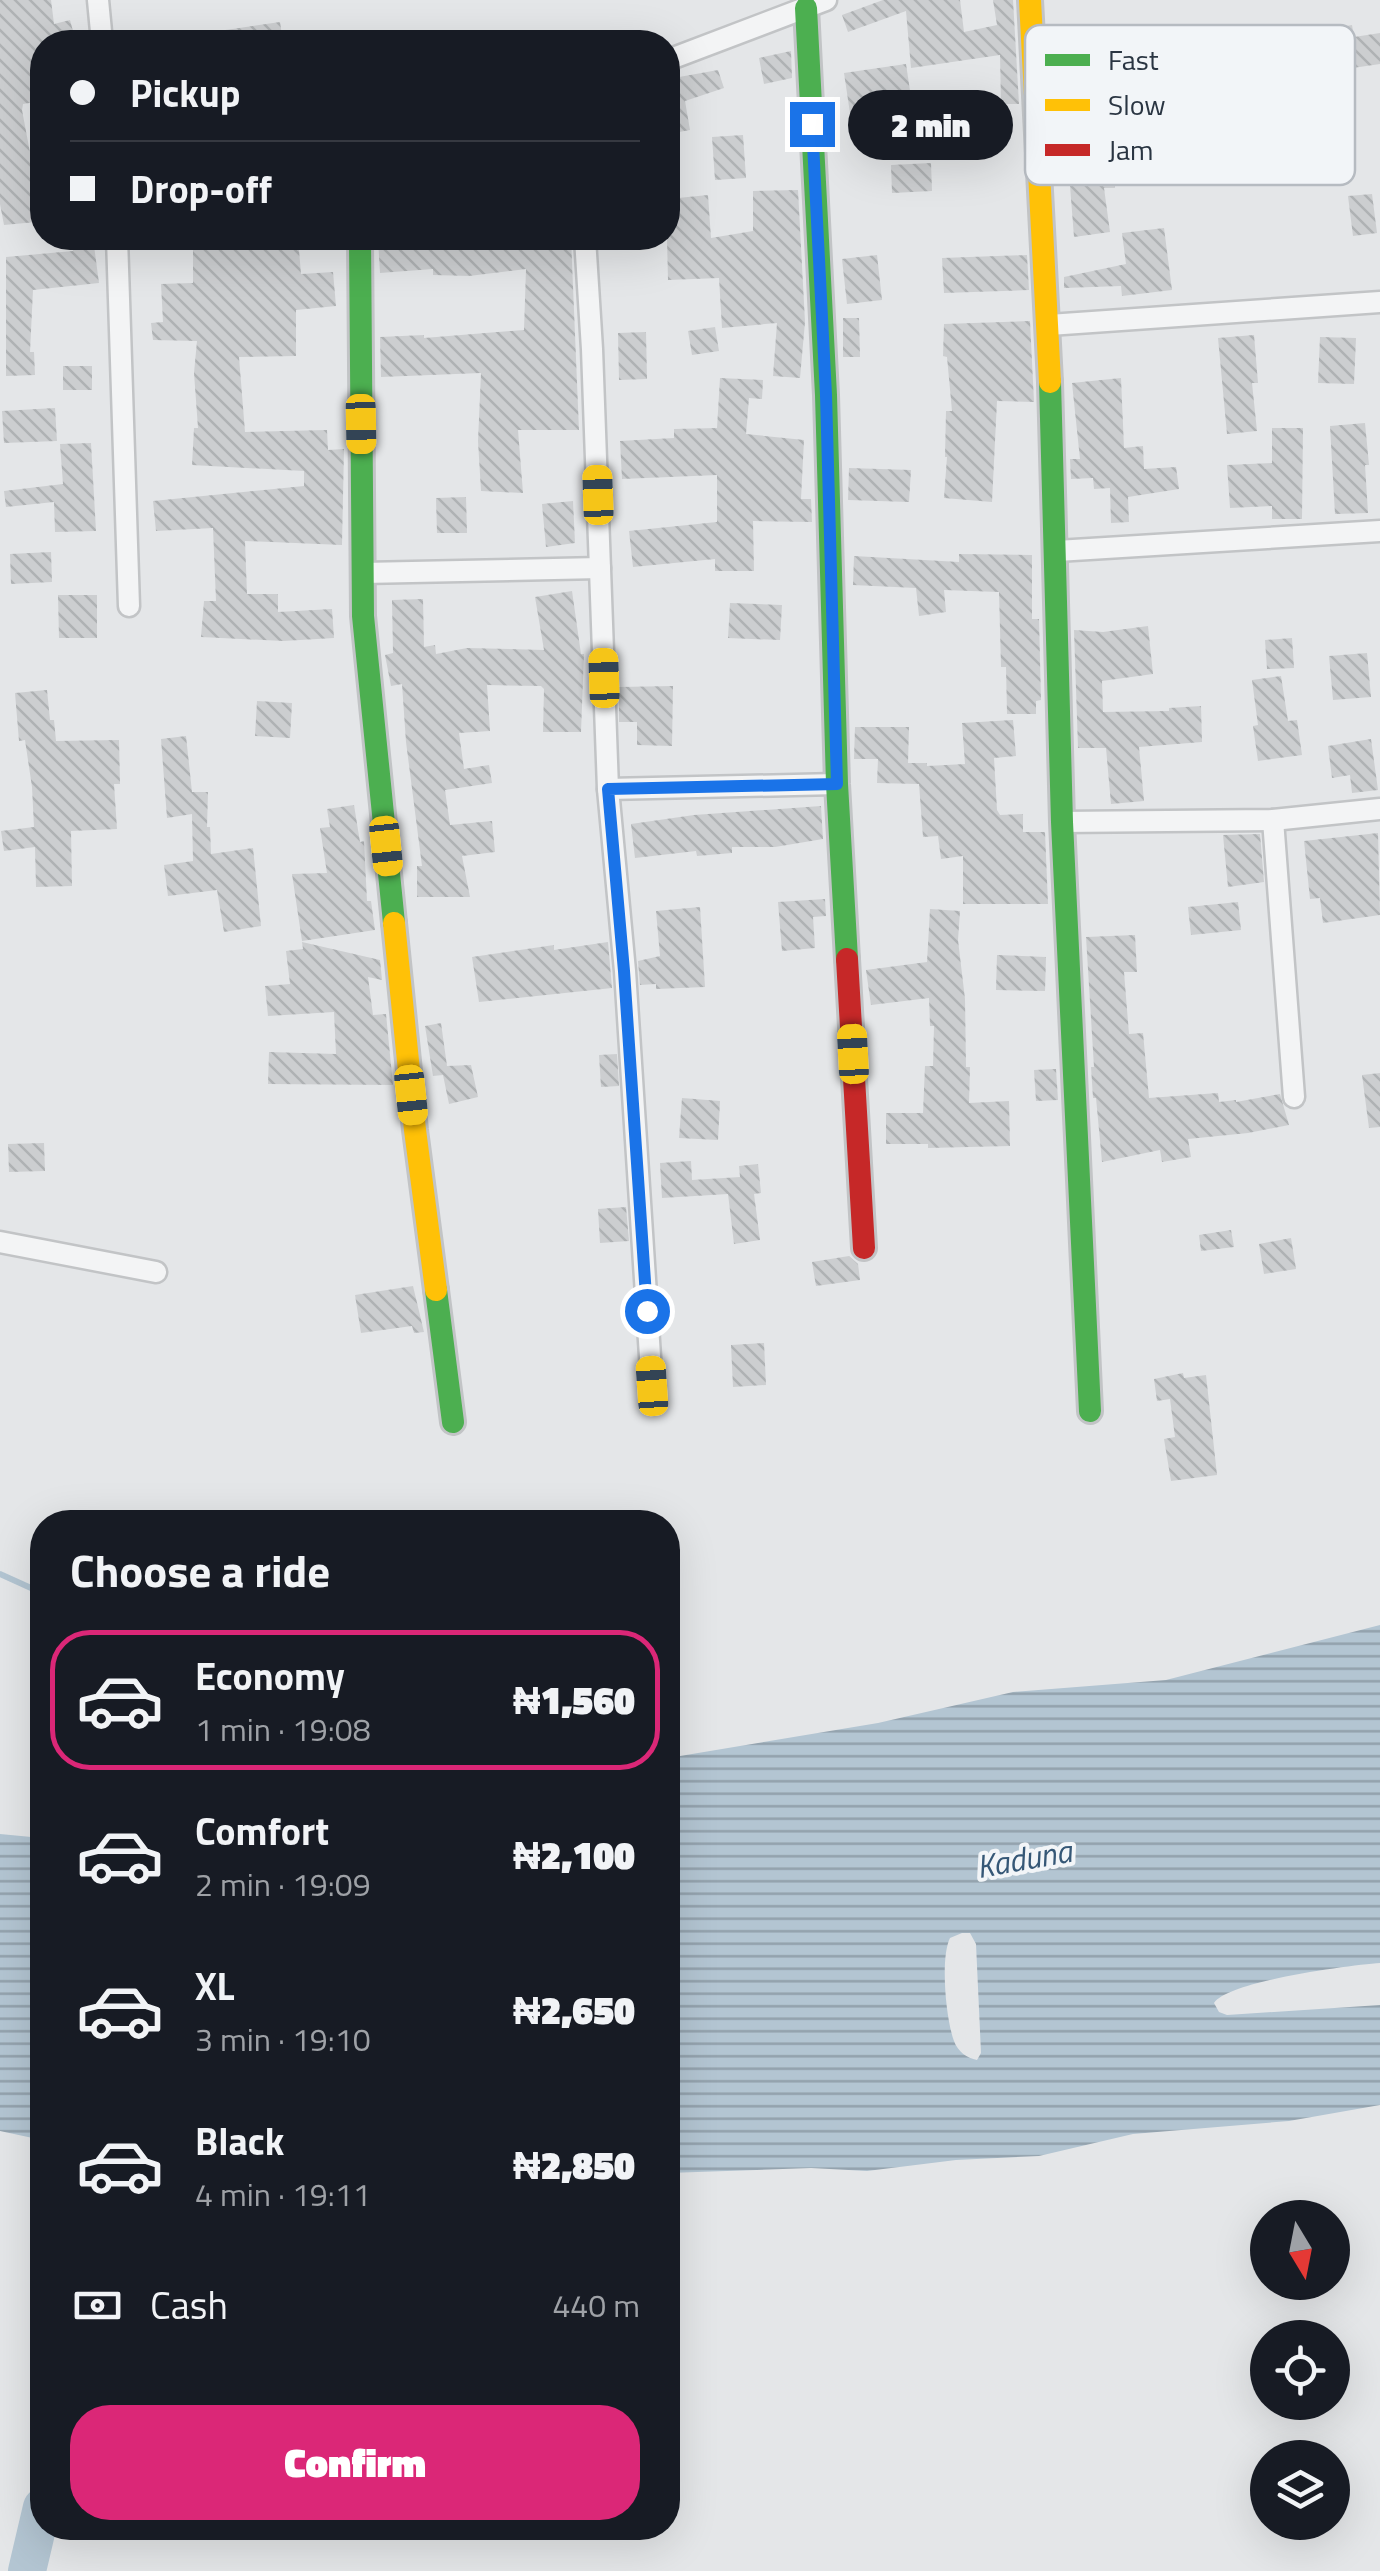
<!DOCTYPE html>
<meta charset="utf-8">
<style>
:root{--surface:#171b24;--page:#20242c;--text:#f1f3f6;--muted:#9ea1a6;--line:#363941;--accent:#db2777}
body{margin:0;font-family:"Titillium Web",sans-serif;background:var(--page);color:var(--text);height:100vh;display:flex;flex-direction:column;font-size:38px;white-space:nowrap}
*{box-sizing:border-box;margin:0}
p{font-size:32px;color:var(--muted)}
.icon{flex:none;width:55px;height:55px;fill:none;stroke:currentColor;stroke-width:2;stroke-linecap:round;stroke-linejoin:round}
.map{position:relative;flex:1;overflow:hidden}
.panel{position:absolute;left:30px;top:1510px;width:650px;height:1030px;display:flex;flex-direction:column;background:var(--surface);border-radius:40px;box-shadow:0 10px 40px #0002}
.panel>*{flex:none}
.top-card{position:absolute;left:30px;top:30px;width:650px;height:220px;border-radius:40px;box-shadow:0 10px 40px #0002;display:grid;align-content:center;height:220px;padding:0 40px;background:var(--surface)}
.needle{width:65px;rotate:170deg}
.tools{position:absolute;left:1250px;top:2200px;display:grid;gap:20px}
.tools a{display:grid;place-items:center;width:100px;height:100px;border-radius:50%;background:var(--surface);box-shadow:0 10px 40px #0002;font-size:50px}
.end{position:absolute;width:45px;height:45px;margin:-22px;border:12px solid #1a73e8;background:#fff;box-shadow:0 0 0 5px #fff}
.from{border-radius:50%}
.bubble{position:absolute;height:70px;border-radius:35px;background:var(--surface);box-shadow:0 10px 40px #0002;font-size:32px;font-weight:800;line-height:70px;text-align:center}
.car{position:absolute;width:30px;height:60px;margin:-30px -15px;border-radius:12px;box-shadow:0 0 8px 2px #0007;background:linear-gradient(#f5c518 24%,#345 0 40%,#f5c518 0 76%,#345 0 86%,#f5c518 0)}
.top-card b{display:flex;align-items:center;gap:35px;height:95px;font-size:38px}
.top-card b+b{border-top:2px solid var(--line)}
.top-card i{width:25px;height:25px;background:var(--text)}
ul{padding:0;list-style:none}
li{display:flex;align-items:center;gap:30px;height:140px;margin:0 20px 15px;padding:0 20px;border:5px solid transparent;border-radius:40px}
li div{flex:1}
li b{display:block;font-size:38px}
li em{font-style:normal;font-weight:800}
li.on{border-color:var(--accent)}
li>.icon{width:90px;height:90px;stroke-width:1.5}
h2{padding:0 40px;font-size:45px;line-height:120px}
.pay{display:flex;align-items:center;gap:25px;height:110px;padding:0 40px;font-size:38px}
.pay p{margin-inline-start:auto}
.action{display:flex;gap:20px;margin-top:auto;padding:20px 40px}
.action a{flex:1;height:115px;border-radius:40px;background:var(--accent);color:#fff;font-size:40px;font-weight:800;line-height:115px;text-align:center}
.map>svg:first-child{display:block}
.water{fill:url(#water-rules);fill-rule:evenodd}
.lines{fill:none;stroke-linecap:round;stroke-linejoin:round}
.stream{stroke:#b3c5d2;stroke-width:6}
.river{stroke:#b3c5d2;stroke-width:38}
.building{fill:url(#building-back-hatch)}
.street-casing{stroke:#c2c4c6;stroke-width:25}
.fast-casing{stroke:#c2c4c6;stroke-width:28}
.slow-casing{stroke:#c2c4c6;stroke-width:28}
.jam-casing{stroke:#c2c4c6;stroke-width:28}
.street{stroke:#f3f4f5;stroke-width:20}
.fast{stroke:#4caf50;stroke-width:22}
.slow{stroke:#ffc107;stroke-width:22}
.jam{stroke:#c62828;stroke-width:22}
.route{stroke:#1a73e8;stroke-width:12}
.labels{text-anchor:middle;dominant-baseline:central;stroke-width:8;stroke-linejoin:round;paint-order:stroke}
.water-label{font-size:32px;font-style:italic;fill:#355776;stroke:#f2f5f8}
.key{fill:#f2f5f8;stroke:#b6bbc1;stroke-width:2.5}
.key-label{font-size:28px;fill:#2a3542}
</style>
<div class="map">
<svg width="1380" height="2571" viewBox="0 0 1380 2571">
<defs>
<pattern id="water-rules" width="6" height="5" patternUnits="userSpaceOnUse" patternTransform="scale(2.5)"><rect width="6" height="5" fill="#b3c5d2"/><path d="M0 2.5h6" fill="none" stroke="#92a1ac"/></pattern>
<pattern id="building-back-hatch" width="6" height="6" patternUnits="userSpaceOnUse" patternTransform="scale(2.5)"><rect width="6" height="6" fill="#ccced0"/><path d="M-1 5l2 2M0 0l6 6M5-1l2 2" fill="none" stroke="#afb2b4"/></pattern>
</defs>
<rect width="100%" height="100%" fill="#e4e6e8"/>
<g class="water">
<path d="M1380,1625V1963C1350,1965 1229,1981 1214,2003L1219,2012L1227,2015L1380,2005V2105L1289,2121L1133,2134L1039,2156L956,2160L867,2171L811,2168L668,2173V1758L878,1723L1013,1692L1166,1680ZM962,1933H970L976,1944L981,2053L977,2060C967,2058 958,2052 954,2041C946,2020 940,1958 950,1938Z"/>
<path d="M0,1834L42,1838V2140L0,2131Z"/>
</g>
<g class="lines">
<path class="stream" d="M0,1574L42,1593"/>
<path class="river" d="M27,2571L42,2507"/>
</g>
<g class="building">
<path d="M0,0H51L54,24L70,20L76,42H42V101L23,104L22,110L32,163L42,162V199L34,200L36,222L4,225L0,204Z"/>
<path d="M883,0H960L964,32L997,25L993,0H1013L1019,104H1001L1000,55L911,68L906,11L848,32L842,15Z"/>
<path d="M280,22L283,42H212V32Z"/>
<path d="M1352,25L1354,37L1380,33V64L1332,71L1333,76L1300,82L1291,36Z"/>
<path d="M791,51L792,78L764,84L759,58Z"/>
<path d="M906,64L912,104L850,113L844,73Z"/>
<path d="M718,70L724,88L685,101L690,130L668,134V79Z"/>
<path d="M1086,93L1087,115L1110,114L1115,188H1104L1110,232L1074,237L1068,160H1074L1069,94Z"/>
<path d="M980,108L986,154L944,160L939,113Z"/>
<path d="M743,135L746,178L715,180L712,137Z"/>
<path d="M931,163L932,191L892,193L891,165Z"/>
<path d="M798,190L805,322L800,378L773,376L777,323L722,328L719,278L668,280L667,238L668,199L708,195L711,238L753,231V191Z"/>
<path d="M1372,194L1377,233L1353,236L1348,196Z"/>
<path d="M1164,228L1172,290L1122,296L1121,286L1064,288V277L1126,264L1122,233Z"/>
<path d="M71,238H93L99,283L33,290L30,352H34L35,375L6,376V257L73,251Z"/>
<path d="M193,238H298L301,274L333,272L336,306L296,310V356L239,357L245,432L327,430L328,450L344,449L342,545L245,541L247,594H278V612L332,609L334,638L283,641L201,637L204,601H216L213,528L156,531L153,501L304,486V471L192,465L194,428H198L194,373L197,341L153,340L151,323L163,322L161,284L193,283Z"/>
<path d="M429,238H571L579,430H518L523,493L481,491L478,441L481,373L381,377L380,337L424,335V338L524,330L526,269L469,276L433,275V269L380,273L378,239Z"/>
<path d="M877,255L882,300L847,304L842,259Z"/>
<path d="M1027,255L1029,290L944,293L942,258Z"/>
<path d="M843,318H859L860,357H843Z"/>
<path d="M1030,321L1034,402L997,401L992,502L944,498L947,457H945L946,411H952L947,357L943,356L944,324Z"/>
<path d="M715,327L719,351L692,355L688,331Z"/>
<path d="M646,332L647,379L619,380L618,333Z"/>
<path d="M1254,335L1258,383H1252L1257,431L1227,434L1218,338Z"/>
<path d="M1320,337L1356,338L1354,384L1318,383Z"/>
<rect x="63" y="366" width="29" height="24"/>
<path d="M720,378L763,380L762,399L749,398L746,434L804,440L801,499H811L812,522L753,521L754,571H715V559L633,567L629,531L717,522V475L622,479L620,441L674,438V429L717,428Z"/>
<path d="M1121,378L1124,448L1143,446L1144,469L1176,467L1179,489L1128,497L1129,522L1111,523L1110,488L1094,489L1093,478L1071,479L1070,459H1080L1072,383Z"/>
<path d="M55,408L57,441L4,443L2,411Z"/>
<path d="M1365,423L1369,465H1365L1368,513L1335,514L1330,426Z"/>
<path d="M1272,428H1303L1302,519H1272V506L1230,508L1227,465L1272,463Z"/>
<path d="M91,443L96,531L55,532L54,502L6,507L4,491L63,484L60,444Z"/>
<path d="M849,468L911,470L909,502L848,500Z"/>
<path d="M466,497L467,533H437L436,498Z"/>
<path d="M573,501L575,543L546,547L542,504Z"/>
<path d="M51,552L52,582L11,584L10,554Z"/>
<path d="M959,554L1032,555V619H1039L1041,700L1036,701V714H1007L1006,667H1001L999,592L944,590L946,612L919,616L916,588L853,585L854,556L959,562Z"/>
<path d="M572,591L581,654H584L581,732H543L544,689L541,686L487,685L490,731L459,733L464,769L489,765L492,783L445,790L450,825L492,821L495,852L462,856L470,897H417V866H422L406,742L402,684L391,686L385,655L393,653L392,600L423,599L424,647L435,645L436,654L467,648L544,650L535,597Z"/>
<path d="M58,595H97V638H59Z"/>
<path d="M730,603L782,605L780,640L728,638Z"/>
<path d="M1148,626L1153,674L1102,681L1103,712L1169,711V708L1201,706L1202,742L1139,747L1144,801L1111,804L1106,748H1078L1074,630L1103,632Z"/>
<path d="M1292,638L1294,668L1267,669L1265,640Z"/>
<path d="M1367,653L1371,697L1333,700L1329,656Z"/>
<path d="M1281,676L1288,721L1297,720L1302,755L1258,761L1253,726L1258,725L1252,680Z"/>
<path d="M673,686L672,746L637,745V722H619V687Z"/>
<path d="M47,690L50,720H54L56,741L119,740L120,784H114L117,829L71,831L72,886L36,887L35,847L4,851L1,831L34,827L32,787L25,740L19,741L15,693Z"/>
<path d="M257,701L292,703L290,738L255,736Z"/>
<path d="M1013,720L1016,756L994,758L997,810L1000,815L1023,814V832H1045L1048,904H963V856L941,859L938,836L923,837L919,784L877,783L878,759H854L855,727H909L908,763H927V766L965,764L962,723Z"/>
<path d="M186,736L192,792H208L207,827H210L211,854L253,848L261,926L224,932L217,890L168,896L164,865L193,861L192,814L167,818L161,739Z"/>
<path d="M1371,739L1378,790L1352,793L1350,775L1332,778L1328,746Z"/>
<path d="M354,805L360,842L364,841L367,901H371L375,930L302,941L292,874L327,873L320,828L330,827L327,809Z"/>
<path d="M821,806L823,839L775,847H732V853L697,856L696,851L635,858L631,824L694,815Z"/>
<path d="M1378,833L1380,915L1323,923L1320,898L1310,899L1304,841Z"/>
<path d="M1260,834L1264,882L1228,887L1223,835Z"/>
<path d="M825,899L826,916L813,917L815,948L782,951L778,902Z"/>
<path d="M1238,902L1241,930L1191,935L1188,907Z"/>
<path d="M700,907L705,987L656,989V984L640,985L638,961L660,956L656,911Z"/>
<path d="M930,909L960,911L958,940L965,999L966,1067H970L969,1103L1009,1101L1010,1146L928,1148V1144H886V1113H923L925,1066H933L934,1026H930L929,998L871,1005L866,970L927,962Z"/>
<path d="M1135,935L1137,972H1124L1129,1034L1143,1033L1149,1098L1218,1093L1219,1102L1236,1100V1102L1280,1094L1289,1125L1248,1133L1188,1139L1191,1157L1162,1162L1160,1150L1102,1162L1096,1098H1093L1091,1067H1094L1086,937Z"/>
<path d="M302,942L380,960L382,980L368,977L373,1015L386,1014L393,1085L268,1084L269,1052L336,1054L334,1012L268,1016L265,986L290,984L286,951L303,949Z"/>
<path d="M608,942L612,988L479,1002L472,957L554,945V950Z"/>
<path d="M997,955L1046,957L1045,991L996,990Z"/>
<path d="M441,1023L447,1066L471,1065L478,1097L449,1104L443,1075L433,1076L425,1026Z"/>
<path d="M617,1054L619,1086L601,1087L599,1055Z"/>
<path d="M1056,1069L1058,1100L1036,1101L1034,1070Z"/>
<path d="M1380,1073V1127L1369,1128L1362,1075Z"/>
<path d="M682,1098L720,1101L718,1140L679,1138Z"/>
<path d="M44,1143L45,1171L9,1172L8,1144Z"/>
<path d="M691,1161L692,1180L740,1177L739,1166L758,1164L761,1193L754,1194L760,1240L734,1244L728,1194L662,1198L660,1163Z"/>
<path d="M626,1207L629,1241L600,1243L598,1209Z"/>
<path d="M1231,1230L1234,1247L1201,1251L1199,1235Z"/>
<path d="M1291,1238L1296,1269L1264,1274L1259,1244Z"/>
<path d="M849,1256L858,1264L860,1280L816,1286L812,1262Z"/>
<path d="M413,1286L424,1332L414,1333L412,1326L361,1333L355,1295Z"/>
<path d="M764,1343L766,1385L733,1387L731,1345Z"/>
<path d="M1183,1373L1184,1378L1206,1375L1217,1475L1171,1481L1164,1439L1175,1437L1170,1399L1157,1401L1154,1379Z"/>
</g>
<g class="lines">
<defs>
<g id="street">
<path d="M98,0L102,42"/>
<path d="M668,60L826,0"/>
<path d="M117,238L129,606"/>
<path d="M585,238L592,349L608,789L625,971L652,1387"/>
<path d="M1049,325L1380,302"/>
<path d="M1057,551L1380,531"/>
<path d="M363,573L600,568"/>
<path d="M608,789L837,784"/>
<path d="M1273,820L1294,1097"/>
<path d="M1062,822L1273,820L1380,809"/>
<path d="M0,1242L156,1272"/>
</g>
<g id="fast">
<path d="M806,8L826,395L837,784L847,959"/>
<path d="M360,238L363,616L394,923"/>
<path d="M1050,382L1062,822L1090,1411"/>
<path d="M436,1290L453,1422"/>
</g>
<g id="slow">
<path d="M1030,0L1050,382"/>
<path d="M394,923L415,1130L436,1290"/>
</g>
<path id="jam" d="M847,959L864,1248"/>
</defs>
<use href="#street" class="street-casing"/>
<use href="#fast" class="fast-casing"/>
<use href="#slow" class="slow-casing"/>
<use href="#jam" class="jam-casing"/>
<use href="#street" class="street"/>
<use href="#fast" class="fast"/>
<use href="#slow" class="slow"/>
<use href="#jam" class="jam"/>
</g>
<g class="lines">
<path class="route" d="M647,1311L624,971L608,789L837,784L826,395L812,124"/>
</g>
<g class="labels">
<g class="water-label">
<text transform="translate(1024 1858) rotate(-10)">Kaduna</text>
</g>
</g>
<rect x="1025" y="25" width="330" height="160" rx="15" class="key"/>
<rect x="1045" y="54" width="45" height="12" fill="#4caf50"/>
<rect x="1045" y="99" width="45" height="12" fill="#ffc107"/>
<rect x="1045" y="144" width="45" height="12" fill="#c62828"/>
<g class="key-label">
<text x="1108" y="70">Fast</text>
<text x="1108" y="115">Slow</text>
<text x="1108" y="160">Jam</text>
</g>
</svg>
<div class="tools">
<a><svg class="needle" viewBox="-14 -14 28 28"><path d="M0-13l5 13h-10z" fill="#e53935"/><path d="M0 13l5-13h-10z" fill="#9ea1a6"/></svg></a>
<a><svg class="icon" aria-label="locate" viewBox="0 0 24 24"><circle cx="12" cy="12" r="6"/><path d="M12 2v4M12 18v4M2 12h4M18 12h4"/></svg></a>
<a><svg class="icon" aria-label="layers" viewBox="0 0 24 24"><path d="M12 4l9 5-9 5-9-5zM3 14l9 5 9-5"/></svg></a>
</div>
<i class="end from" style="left:647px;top:1311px"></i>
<i class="end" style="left:812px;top:124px"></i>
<div class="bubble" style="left:848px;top:90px;width:165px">2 min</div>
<i class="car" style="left:361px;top:424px;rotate:179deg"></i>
<i class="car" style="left:598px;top:495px;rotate:358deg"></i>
<i class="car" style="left:604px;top:678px;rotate:358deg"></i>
<i class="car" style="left:386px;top:846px;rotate:174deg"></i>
<i class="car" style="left:853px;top:1054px;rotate:357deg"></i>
<i class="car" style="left:411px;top:1095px;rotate:174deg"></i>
<i class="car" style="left:652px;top:1386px;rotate:356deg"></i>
<div class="top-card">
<b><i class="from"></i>Pickup</b>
<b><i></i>Drop-off</b>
</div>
<section class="panel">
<h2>Choose a ride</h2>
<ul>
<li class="on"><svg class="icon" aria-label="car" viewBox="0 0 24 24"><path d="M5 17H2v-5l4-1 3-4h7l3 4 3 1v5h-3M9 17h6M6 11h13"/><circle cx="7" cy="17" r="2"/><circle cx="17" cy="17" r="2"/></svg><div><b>Economy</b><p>1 min · 19:08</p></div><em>₦1,560</em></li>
<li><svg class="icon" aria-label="car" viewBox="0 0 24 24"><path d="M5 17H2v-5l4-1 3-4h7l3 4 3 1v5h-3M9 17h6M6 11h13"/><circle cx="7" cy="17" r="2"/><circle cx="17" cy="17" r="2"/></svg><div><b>Comfort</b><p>2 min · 19:09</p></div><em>₦2,100</em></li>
<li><svg class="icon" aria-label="car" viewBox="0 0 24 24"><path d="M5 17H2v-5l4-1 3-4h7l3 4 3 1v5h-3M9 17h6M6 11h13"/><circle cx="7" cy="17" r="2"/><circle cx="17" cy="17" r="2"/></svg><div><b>XL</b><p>3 min · 19:10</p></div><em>₦2,650</em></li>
<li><svg class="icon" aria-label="car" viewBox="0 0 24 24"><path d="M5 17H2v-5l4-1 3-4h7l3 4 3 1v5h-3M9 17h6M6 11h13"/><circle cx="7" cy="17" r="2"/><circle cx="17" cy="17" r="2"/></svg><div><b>Black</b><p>4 min · 19:11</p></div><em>₦2,850</em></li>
</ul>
<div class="pay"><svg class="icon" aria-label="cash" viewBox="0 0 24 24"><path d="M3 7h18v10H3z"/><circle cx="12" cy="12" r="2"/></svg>Cash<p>440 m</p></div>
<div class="action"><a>Confirm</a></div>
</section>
</div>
